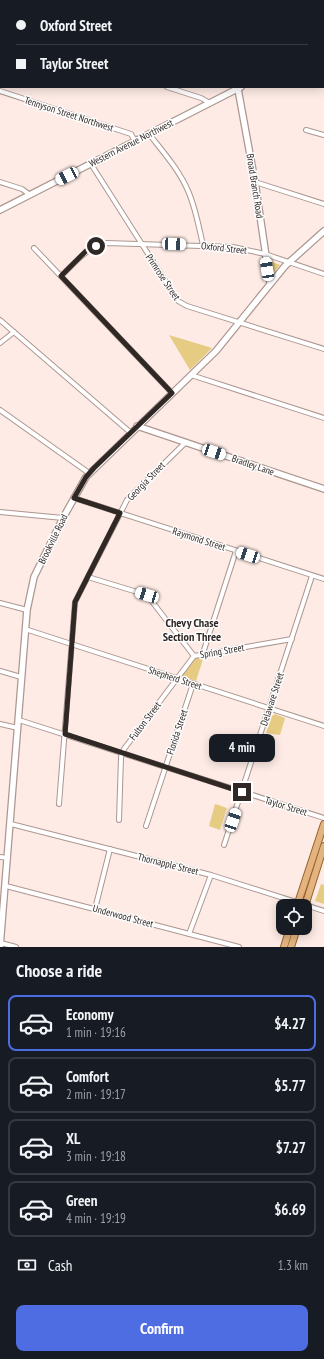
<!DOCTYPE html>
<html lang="en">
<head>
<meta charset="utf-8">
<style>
	:root { --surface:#171b24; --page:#242831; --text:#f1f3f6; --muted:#9ea1a6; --line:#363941; --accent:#4f6de2 }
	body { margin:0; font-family:"PT Sans Narrow",sans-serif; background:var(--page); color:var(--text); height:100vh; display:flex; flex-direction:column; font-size:15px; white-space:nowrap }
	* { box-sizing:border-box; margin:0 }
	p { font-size:13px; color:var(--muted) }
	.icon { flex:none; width:22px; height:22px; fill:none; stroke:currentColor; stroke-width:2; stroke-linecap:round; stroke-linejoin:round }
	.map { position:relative; height:947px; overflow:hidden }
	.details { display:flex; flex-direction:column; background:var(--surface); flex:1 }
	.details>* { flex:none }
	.hud { position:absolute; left:0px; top:0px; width:324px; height:88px; box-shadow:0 2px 10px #0003; display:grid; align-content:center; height:88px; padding:0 16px; background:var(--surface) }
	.tools { position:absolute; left:276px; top:899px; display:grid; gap:8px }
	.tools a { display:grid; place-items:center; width:36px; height:36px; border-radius:8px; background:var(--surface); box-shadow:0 2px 10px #0003; font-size:20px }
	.end { position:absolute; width:18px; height:18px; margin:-9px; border:5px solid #302825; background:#fff; box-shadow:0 0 0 2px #fff }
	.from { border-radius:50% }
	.bubble { position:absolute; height:28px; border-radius:8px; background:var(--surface); box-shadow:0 2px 10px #0003; font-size:13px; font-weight:700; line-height:28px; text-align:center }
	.car { position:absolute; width:12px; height:24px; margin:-12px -6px; border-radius:5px; box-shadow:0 0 3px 1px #0007; background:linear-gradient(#fff 24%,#345 0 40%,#fff 0 76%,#345 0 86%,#fff 0) }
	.hud b { display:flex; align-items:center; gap:14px; height:38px; font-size:15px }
	.hud b+b { border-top:1px solid var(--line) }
	.hud i { width:10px; height:10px; background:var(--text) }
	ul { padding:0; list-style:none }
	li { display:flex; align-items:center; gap:12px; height:56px; margin:0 8px 6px; padding:0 8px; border:2px solid var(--line); border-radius:8px }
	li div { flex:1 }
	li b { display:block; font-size:15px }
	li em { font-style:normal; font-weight:700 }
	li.current { border-color:var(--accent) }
	li>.icon { width:36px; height:36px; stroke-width:1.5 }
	h2 { padding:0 16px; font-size:18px; line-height:48px }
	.pay { display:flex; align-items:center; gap:10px; height:44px; padding:0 16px; font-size:15px }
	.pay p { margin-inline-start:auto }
	.action { display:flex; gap:8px; margin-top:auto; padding:8px 16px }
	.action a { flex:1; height:46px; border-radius:8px; background:var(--accent); color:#fff; font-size:16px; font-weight:700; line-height:46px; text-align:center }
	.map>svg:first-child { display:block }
</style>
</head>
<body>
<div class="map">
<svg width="324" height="947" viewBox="0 0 324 947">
	<rect width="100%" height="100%" fill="#feebe5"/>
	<g fill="#e6cb82">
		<path d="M268 260 280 265 273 274 271 273Z"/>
		<path d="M169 335 212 348 190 370Z"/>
		<path d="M204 656 196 681 184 677 182 674 195 658Z"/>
		<path d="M275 714 285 718 280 735 266 733 272 716Z"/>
		<path d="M215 804 227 808 220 830 209 826Z"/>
		<path d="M321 884 324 885V904L315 901Z"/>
	</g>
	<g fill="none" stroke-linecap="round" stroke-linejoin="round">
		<defs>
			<g id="street">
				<path d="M86 0 89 1"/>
				<path d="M220 0V1"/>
				<path d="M258 0 261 1"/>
				<path d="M323 21H324"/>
				<path d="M0 28V33"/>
				<path d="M167 87 201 98 210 103"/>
				<path d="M0 91 131 134 135 141"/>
				<path d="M306 130 324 135"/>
				<path d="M149 134C164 153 180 171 189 193 196 210 199 228 203 245"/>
				<path d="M91 164 178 301 187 306 324 349"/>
				<path d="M0 182 22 189 30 195"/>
				<path d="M255 182 324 204"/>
				<path d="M34 248 172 393"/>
				<path d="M61 276C75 263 87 247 106 243L233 247 265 254 324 274"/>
				<path d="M0 320 131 433"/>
				<path d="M0 343 14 332"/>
				<path d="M191 375 324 418"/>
				<path d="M0 410 89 473"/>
				<path d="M74 498 324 579"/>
				<path d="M0 512 63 518"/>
				<path d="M88 577 147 595 194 656 292 639"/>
				<path d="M0 603 27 610"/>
				<path d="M25 629 324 726"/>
				<path d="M203 653 236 551"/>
				<path d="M0 671 21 677"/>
				<path d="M19 720 324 818"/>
				<path d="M0 724 18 728"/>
				<path d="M59 804 75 602 127 500 186 442"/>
				<path d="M119 820 121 757 124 749 194 656"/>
				<path d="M11 824 211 875 324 911"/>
				<path d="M146 826 193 684"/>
				<path d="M224 845 312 576"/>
				<path d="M0 857 8 858"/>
				<path d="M6 886 239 947"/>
				<path d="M95 909 110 849"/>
				<path d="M189 934 211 875"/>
				<path d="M1 943 16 947"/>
			</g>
			<g id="secondary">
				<path d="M323 45H324"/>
				<path d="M238 89 255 182 270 283"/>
				<path d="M0 210 241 87"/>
				<path d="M137 426 324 489"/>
				<path d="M0 947 27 610 34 577 63 518 86 477 216 351 285 266 324 231"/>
			</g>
			<g id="primary">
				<path d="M297 906 324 824"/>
				<path d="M305 906 324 846"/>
				<path d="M284 947 290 928"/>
				<path d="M291 947 297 928"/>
			</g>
		</defs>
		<use href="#street" stroke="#ad9790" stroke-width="6"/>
		<use href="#secondary" stroke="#ad9790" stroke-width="8"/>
		<use href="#primary" stroke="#986229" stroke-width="8"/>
		<use href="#street" stroke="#fff" stroke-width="4"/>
		<use href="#secondary" stroke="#fff" stroke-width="5.5"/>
		<use href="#primary" stroke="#e3b480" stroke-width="6"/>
	</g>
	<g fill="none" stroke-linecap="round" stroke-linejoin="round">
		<path stroke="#302825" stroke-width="5" d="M96 246 86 251 61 276 172 393 94 468 86 477 74 498 120 513 75 602 65 734 242 792"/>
	</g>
	<g text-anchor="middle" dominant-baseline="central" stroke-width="3" stroke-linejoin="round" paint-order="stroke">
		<g font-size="10" fill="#302825" stroke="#fdfdfd">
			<text transform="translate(69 114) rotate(18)">Tennyson Street Northwest</text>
			<text transform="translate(131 143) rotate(-27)">Western Avenue Northwest</text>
			<text transform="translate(255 186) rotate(81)">Broad Branch Road</text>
			<text transform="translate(224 248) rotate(6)">Oxford Street</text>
			<text transform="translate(163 277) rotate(56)">Primrose Street</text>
			<text transform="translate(253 465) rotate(19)">Bradley Lane</text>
			<text transform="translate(146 481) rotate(-46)">Georgia Street</text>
			<text transform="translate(53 539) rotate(-64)">Brookville Road</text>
			<text transform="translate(199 539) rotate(18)">Raymond Street</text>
			<text transform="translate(222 651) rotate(-10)">Spring Street</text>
			<text transform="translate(175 678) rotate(18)">Shepherd Street</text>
			<text transform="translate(272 699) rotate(-72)">Delaware Street</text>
			<text transform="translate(145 721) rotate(-53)">Fulton Street</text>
			<text transform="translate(177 732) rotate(-72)">Florida Street</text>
			<text transform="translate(286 806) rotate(17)">Taylor Street</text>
			<text transform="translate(168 864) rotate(14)">Thornapple Street</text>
			<text transform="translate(123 916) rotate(15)">Underwood Street</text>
		</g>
		<g font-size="12" font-weight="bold" fill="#302825" stroke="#fdfdfd">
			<text x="192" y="622">Chevy Chase<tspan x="192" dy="14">Section Three</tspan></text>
		</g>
	</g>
</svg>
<div class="tools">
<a><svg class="icon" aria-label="locate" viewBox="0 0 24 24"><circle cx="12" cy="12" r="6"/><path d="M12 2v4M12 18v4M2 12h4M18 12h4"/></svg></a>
</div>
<i class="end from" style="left:96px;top:246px"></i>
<i class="end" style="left:242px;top:792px"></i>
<div class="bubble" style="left:209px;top:734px;width:66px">4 min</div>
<i class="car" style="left:67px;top:176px;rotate:243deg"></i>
<i class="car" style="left:174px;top:244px;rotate:92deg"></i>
<i class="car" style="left:267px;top:269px;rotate:351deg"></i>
<i class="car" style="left:214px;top:452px;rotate:108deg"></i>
<i class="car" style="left:248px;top:555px;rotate:288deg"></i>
<i class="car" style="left:147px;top:595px;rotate:287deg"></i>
<i class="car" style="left:233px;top:820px;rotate:19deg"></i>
<div class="hud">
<b><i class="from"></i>Oxford Street</b>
<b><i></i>Taylor Street</b>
</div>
</div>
<section class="details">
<h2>Choose a ride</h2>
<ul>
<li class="current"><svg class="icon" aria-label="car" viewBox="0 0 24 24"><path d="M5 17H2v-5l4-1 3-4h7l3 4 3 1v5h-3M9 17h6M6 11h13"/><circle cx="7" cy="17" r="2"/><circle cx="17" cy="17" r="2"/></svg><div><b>Economy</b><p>1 min · 19:16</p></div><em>$4.27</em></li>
<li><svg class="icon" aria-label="car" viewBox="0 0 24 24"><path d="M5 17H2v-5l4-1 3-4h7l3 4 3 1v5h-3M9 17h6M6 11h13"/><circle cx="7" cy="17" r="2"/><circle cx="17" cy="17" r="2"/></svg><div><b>Comfort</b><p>2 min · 19:17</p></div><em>$5.77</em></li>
<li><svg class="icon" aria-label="car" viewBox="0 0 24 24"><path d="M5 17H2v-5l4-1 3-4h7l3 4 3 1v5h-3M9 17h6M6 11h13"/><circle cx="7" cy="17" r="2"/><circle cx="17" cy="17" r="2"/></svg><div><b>XL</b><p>3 min · 19:18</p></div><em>$7.27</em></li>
<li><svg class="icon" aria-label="car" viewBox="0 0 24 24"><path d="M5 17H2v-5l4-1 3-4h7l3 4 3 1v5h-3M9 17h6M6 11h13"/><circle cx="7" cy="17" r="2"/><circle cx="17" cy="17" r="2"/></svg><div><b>Green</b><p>4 min · 19:19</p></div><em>$6.69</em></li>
</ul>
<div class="pay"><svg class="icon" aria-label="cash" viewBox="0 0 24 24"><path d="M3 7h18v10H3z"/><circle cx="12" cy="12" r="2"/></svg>Cash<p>1.3 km</p></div>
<div class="action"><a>Confirm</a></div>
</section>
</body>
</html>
